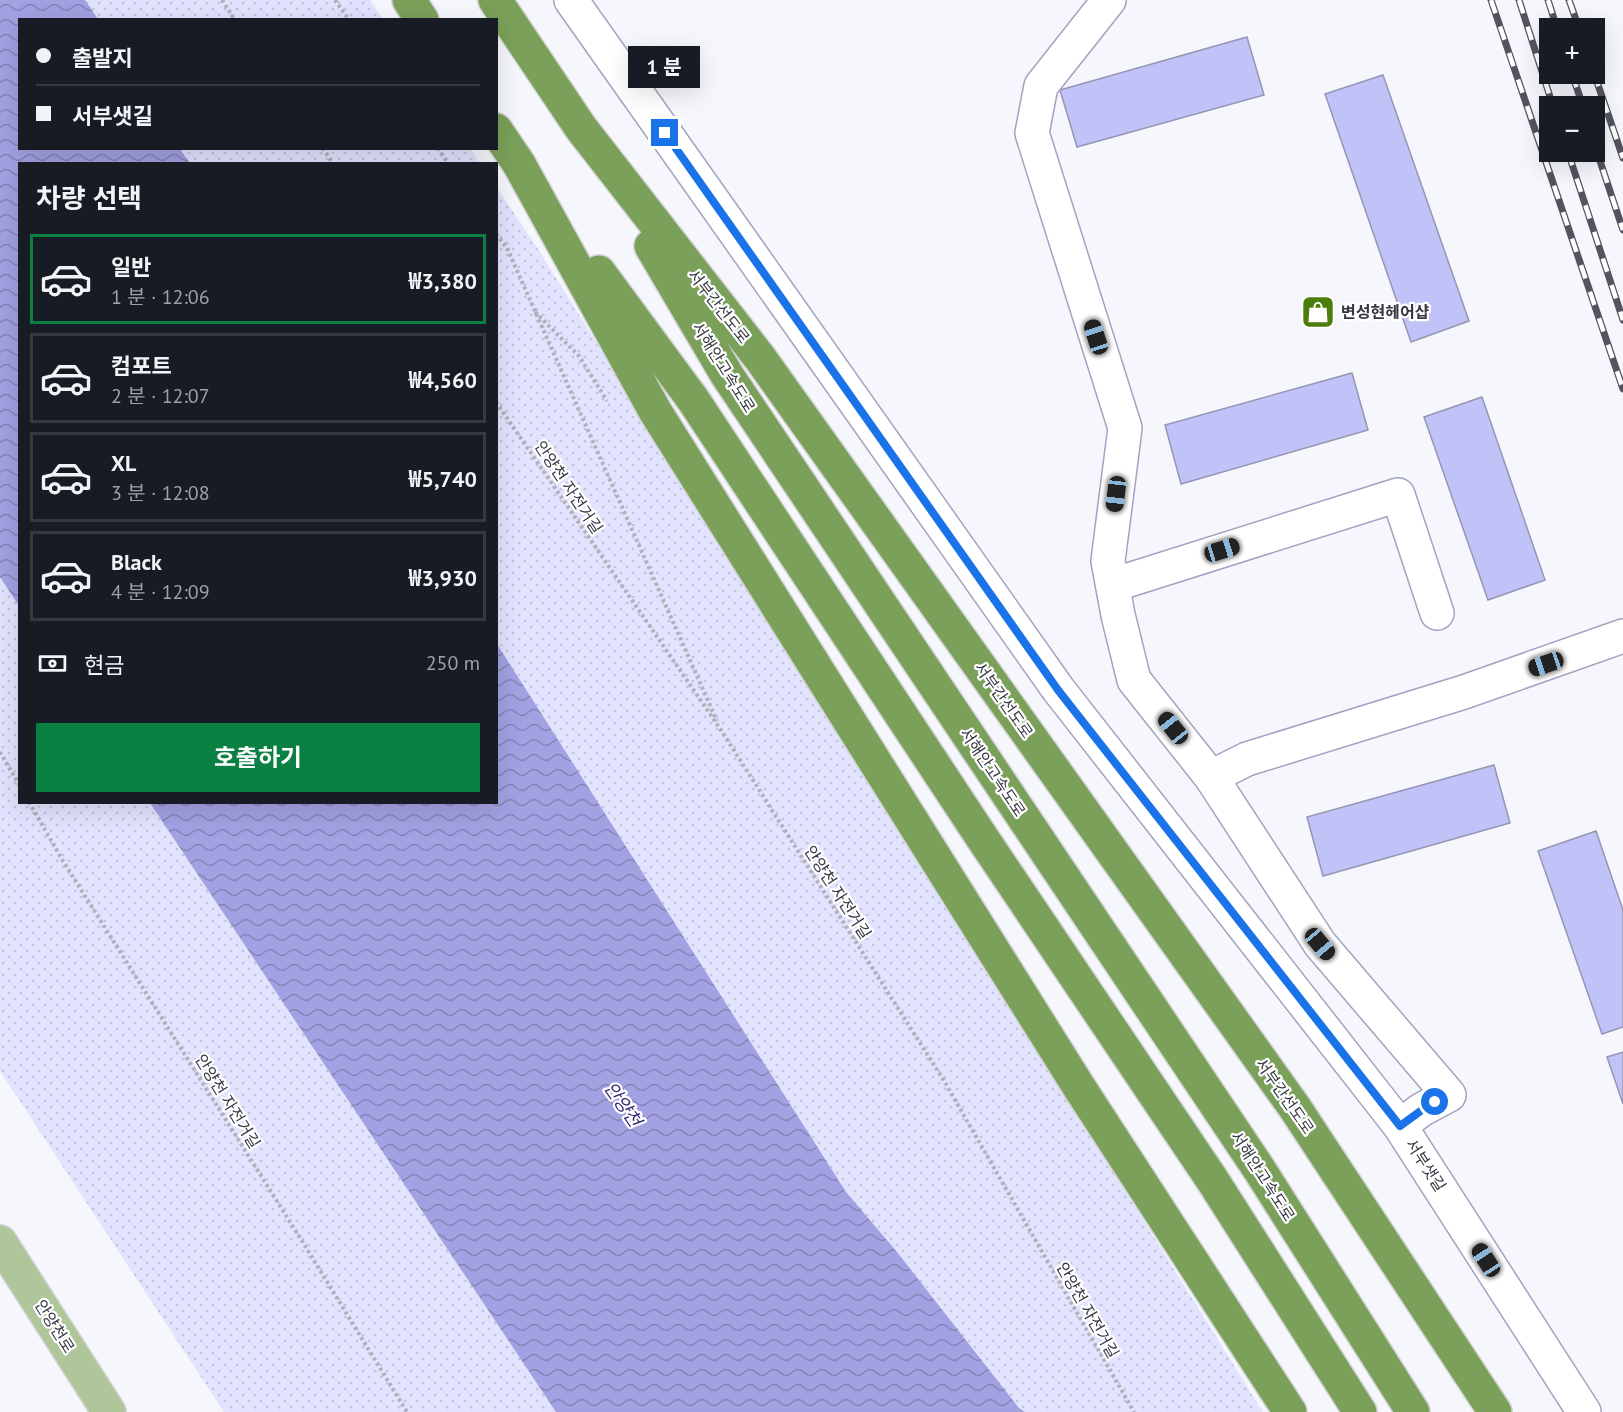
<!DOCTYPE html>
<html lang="ko">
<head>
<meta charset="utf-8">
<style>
	:root { --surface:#171b24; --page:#242831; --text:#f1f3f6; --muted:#9ea1a6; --line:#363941; --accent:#0b8043 }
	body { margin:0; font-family:"PT Sans","Noto Sans KR",sans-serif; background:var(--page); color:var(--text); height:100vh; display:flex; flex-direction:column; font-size:22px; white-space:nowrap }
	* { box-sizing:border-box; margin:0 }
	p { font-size:20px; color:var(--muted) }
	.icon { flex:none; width:33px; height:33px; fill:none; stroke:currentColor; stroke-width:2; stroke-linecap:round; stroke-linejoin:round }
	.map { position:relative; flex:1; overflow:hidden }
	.side { position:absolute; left:18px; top:162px; width:480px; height:642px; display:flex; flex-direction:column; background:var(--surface); border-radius:0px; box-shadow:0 6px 24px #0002 }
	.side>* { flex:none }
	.banner { position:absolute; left:18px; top:18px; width:480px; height:132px; border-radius:0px; box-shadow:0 6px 24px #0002; display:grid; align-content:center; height:132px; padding:0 18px; background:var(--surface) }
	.fabs { position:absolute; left:1539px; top:18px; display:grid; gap:12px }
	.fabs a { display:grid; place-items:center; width:66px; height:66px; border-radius:0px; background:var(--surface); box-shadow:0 6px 24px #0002; font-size:30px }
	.end { position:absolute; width:27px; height:27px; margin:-14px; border:8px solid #1a73e8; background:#fff; box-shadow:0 0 0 3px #fff }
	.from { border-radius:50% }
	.bubble { position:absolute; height:42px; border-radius:0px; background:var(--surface); box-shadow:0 6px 24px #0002; font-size:20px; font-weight:700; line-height:42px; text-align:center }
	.car { position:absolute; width:18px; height:36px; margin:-18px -9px; border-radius:8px; box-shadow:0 0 4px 2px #0007; background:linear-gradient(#222 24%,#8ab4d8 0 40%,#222 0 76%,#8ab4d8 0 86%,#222 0) }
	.banner b { display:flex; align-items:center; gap:21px; height:57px; font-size:22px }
	.banner b+b { border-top:2px solid var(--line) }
	.banner i { width:15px; height:15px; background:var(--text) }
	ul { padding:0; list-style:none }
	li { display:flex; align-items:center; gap:18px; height:90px; margin:0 12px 9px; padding:0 6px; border:3px solid var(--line); border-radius:0px }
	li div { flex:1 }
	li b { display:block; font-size:22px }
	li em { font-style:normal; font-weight:700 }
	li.on { border-color:var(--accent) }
	li>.icon { width:54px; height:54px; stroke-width:1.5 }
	h2 { padding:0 18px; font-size:27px; line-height:72px }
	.pay { display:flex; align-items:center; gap:15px; height:66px; padding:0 18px; font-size:22px }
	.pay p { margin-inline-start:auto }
	.action { display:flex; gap:12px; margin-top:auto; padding:12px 18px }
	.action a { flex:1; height:69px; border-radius:0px; background:var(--accent); color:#fff; font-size:24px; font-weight:700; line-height:69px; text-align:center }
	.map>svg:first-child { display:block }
</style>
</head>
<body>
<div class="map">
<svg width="1623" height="1412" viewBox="0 0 1623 1412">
	<defs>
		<pattern id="park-dots" width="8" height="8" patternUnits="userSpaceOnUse" patternTransform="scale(1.5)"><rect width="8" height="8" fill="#e2e3fe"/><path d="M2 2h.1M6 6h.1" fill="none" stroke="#c3c4db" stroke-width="1.8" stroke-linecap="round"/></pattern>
		<pattern id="water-waves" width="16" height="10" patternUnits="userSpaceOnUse" patternTransform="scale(1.5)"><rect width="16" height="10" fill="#a2a1e2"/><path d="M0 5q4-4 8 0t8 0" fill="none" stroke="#8584b9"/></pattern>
	</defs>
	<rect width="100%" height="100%" fill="#f6f6fd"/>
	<path fill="url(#park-dots)" d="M0 0H370L383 19 20 20V148H470L480 163 20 164V802H496L497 188 538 249 1263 1412H224L0 1071Z"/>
	<g fill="url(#water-waves)">
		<path d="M0 0H85L98 19 20 20V148L180 149 190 163 20 164 19 606 0 577Z"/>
		<path d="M497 644 846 1192 897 1252 1019 1408 1025 1412H556L150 803 496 802Z"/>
	</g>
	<g fill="#c1c2f7" stroke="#9596b3" stroke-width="1.5">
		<path d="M1247 37 1264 95 1077 147 1060 90Z"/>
		<path d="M1383 75 1469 321 1411 342 1325 94Z"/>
		<path d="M1352 373 1368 430 1181 484 1165 425Z"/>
		<path d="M1482 397 1545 580 1488 600 1424 417Z"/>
		<path d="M1494 765 1510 823 1323 876 1307 817Z"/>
		<path d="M1596 831 1623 910V1027L1602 1034 1538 851Z"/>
		<path d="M1623 1052V1104L1607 1057Z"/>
	</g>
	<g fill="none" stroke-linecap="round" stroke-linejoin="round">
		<defs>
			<g id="minor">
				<path d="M571 0 1058 689 1400 1126 1584 1412"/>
				<path d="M1109 0 1041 86 1032 133 1125 428 1108 561 1118 615 1134 680 1211 777 1320 944 1449 1095 1421 1110 1400 1126"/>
				<path d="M1113 585 1398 495 1437 613"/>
				<path d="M1211 777 1247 759 1464 692 1623 636"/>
			</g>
			<path id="major" d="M0 1242 109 1412"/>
			<g id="highway">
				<path d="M409 0 422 20"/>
				<path d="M495 0 581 128 760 358 1295 1108 1495 1412"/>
				<path d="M496 130 519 164 655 411 1079 1087 1290 1412"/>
				<path d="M651 246 727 375 1259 1169 1413 1412"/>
				<path d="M599 272 694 401 983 839 1213 1181 1360 1412"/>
			</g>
		</defs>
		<use href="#minor" stroke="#a2a3c0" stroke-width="36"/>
		<use href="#major" stroke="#d3d3d6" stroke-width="36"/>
		<use href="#highway" stroke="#d3d3d6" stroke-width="36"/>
		<g stroke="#b0b0b9" stroke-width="4" stroke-dasharray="3 3" stroke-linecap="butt">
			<path d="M222 0 235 20"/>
			<path d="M335 0 349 20"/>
			<path d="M323 148 333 164"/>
			<path d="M438 148 448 164"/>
			<path d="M496 234 507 248 717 721"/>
			<path d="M535 312 579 356 607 401"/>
			<path d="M496 402 721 730 943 1079 1134 1412"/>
			<path d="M0 752 20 786"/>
			<path d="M29 802 63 861 302 1241 407 1412"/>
		</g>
		<use href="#minor" stroke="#fff" stroke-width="33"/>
		<use href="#major" stroke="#afc69b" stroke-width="33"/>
		<use href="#highway" stroke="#7aa059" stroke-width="33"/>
		<defs>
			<g id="rail">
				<path d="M1491 0 1623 389"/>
				<path d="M1519 0 1553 106"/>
				<path d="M1548 0 1557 28"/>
				<path d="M1569 0 1579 28"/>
				<path d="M1594 73 1623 158"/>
				<path d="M1572 74 1583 106"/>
				<path d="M1594 143 1623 230"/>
				<path d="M1568 152 1623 320"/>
			</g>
		</defs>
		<use href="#rail" stroke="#545460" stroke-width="7"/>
		<use href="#rail" stroke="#fff" stroke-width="4.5" stroke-dasharray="14" stroke-linecap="butt"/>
	</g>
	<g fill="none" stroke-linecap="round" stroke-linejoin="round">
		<path stroke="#1a73e8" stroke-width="8" d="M665 133 1058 690 1400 1126 1422 1110 1435 1102"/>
	</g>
	<defs>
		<symbol id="shop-square" viewBox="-11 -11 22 22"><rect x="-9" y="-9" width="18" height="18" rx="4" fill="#4c7c09" stroke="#fff"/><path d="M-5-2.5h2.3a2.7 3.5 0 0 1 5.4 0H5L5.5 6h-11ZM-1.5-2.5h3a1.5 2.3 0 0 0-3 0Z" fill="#fff"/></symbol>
	</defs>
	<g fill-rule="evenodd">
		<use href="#shop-square" x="1299" y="293" width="38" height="38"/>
	</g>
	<g text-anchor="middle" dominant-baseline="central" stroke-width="4.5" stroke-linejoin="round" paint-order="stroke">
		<g font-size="16" fill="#383844" stroke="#fff">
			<text transform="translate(719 306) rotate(52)">서부간선도로</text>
			<text transform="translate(724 367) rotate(58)">서해안고속도로</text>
			<text transform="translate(569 487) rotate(56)">안양천 자전거길</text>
			<text transform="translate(1004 700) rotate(55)">서부간선도로</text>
			<text transform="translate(993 772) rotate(56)">서해안고속도로</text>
			<text transform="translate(838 892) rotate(57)">안양천 자전거길</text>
			<text transform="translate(1285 1096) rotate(55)">서부간선도로</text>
			<text transform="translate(228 1101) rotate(58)">안양천 자전거길</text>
			<text transform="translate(1426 1165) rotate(57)">서부샛길</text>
			<text transform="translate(1263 1176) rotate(57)">서해안고속도로</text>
			<text transform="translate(1088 1310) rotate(60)">안양천 자전거길</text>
			<text transform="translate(55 1326) rotate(58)">안양천로</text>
		</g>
		<g font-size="16" font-weight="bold" fill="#383844" stroke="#fff" text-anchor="start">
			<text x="1341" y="312">변성현헤어샵</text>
		</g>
		<g font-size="18" font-style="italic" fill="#352b76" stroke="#fff">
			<text transform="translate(623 1104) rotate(55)">안양천</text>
		</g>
	</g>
</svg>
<div class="fabs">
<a>+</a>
<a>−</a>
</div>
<i class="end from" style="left:1435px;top:1102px"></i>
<i class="end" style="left:665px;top:133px"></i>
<div class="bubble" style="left:628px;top:46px;width:72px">1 분</div>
<i class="car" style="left:1096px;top:337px;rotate:342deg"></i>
<i class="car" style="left:1116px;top:494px;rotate:187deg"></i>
<i class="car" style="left:1222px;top:550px;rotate:73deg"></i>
<i class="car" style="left:1546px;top:664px;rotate:251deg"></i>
<i class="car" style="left:1173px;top:728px;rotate:321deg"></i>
<i class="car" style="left:1320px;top:944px;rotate:140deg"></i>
<i class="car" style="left:1486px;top:1260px;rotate:327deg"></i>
<div class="banner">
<b><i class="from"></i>출발지</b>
<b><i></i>서부샛길</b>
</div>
<section class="side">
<h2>차량 선택</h2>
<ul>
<li class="on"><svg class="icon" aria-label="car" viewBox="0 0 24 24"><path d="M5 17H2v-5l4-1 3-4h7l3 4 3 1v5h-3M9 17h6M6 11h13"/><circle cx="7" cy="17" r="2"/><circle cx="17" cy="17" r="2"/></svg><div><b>일반</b><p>1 분 · 12:06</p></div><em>₩3,380</em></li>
<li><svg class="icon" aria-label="car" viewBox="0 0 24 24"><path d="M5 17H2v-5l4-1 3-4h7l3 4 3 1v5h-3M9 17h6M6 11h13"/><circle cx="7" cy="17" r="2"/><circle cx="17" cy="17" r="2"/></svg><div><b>컴포트</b><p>2 분 · 12:07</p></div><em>₩4,560</em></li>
<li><svg class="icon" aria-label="car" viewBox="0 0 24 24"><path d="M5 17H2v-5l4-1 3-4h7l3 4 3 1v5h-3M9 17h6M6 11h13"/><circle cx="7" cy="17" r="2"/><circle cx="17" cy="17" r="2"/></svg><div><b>XL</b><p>3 분 · 12:08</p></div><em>₩5,740</em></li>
<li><svg class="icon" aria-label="car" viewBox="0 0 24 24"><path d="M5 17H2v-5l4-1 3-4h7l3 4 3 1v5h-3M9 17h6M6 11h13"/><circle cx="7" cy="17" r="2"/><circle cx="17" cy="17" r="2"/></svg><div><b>Black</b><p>4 분 · 12:09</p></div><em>₩3,930</em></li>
</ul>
<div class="pay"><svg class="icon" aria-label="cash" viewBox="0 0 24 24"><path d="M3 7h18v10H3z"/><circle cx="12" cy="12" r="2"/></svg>현금<p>250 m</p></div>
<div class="action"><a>호출하기</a></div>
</section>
</div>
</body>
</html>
